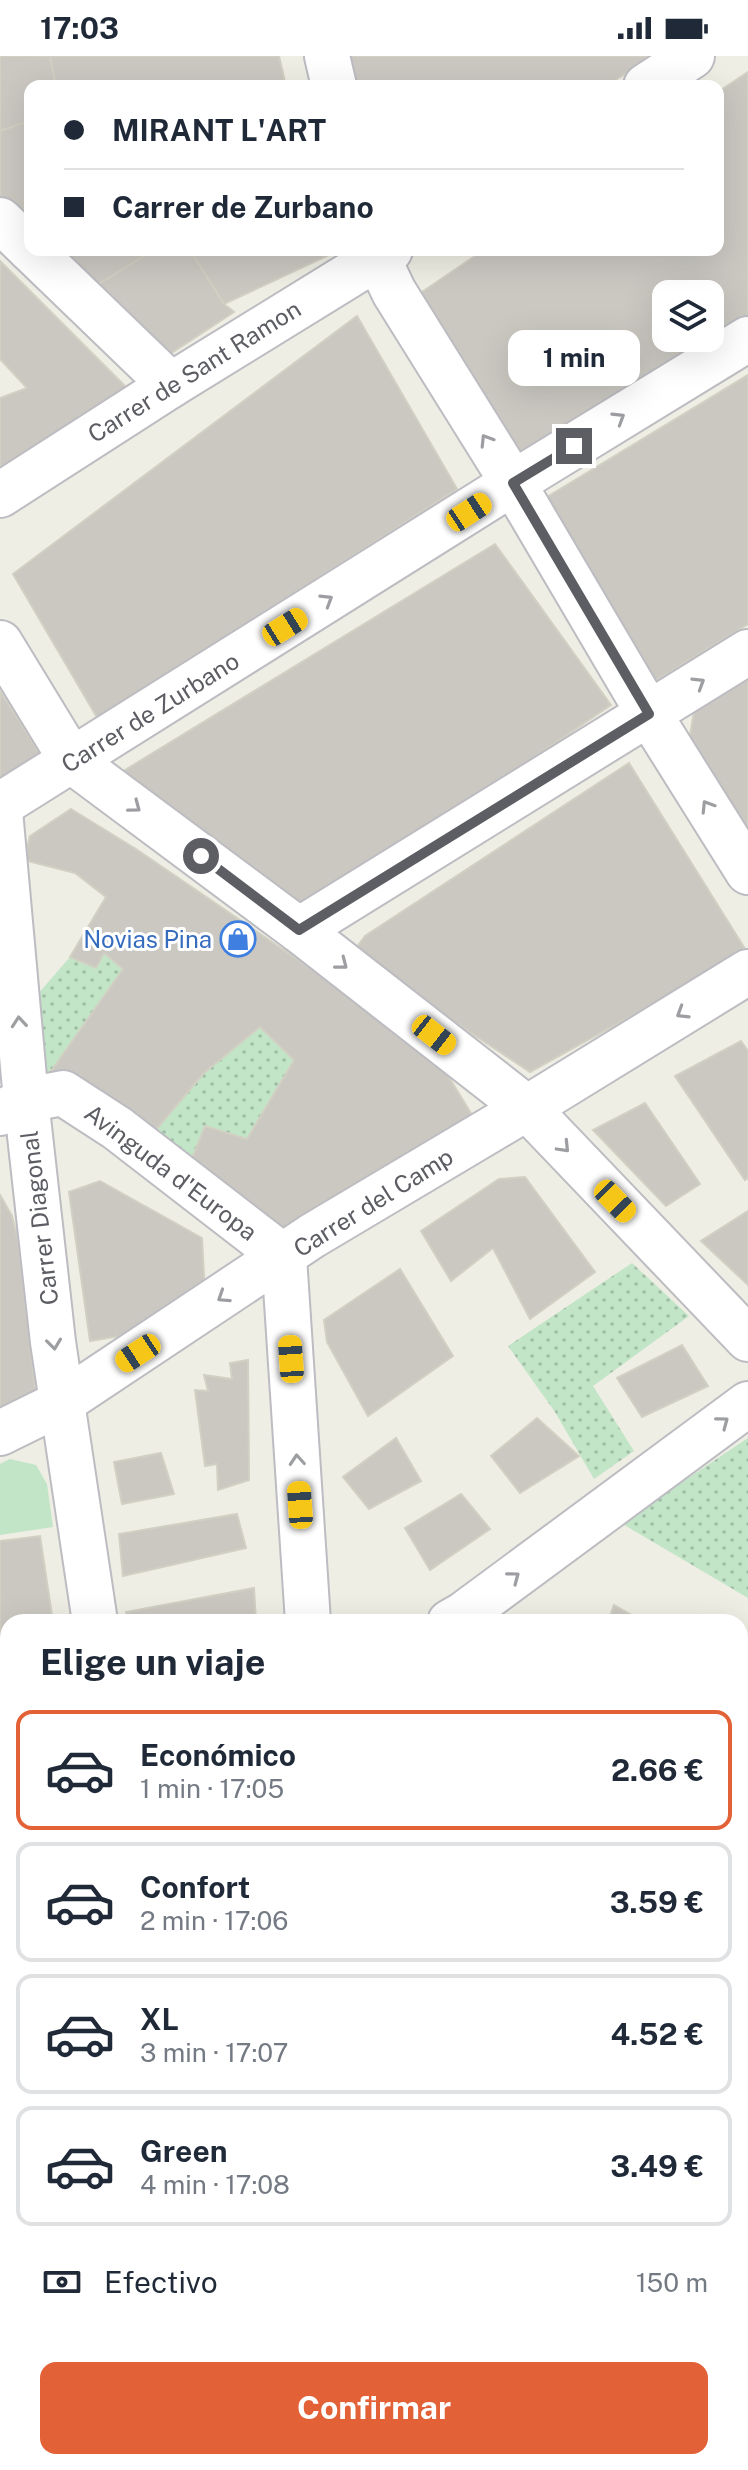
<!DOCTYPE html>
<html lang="es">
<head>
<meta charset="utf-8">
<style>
	:root { --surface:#fff; --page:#f6f6f7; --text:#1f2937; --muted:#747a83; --line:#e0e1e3; --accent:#e26136 }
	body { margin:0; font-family:"Public Sans",sans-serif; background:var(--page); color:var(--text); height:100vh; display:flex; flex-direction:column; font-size:30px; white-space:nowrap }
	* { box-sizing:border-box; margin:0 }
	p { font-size:26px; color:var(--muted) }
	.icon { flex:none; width:44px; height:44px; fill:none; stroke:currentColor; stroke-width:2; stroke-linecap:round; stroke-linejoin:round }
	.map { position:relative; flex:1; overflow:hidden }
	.panel { position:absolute; left:0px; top:1558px; width:748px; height:856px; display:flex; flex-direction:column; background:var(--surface); border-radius:24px 24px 0 0; box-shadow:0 8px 32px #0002 }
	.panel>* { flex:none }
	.banner { position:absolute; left:24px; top:24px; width:700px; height:176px; border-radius:16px; box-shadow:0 8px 32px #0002; display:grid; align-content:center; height:176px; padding:0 40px; background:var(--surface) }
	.controls { position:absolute; left:652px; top:224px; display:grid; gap:16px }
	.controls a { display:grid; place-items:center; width:72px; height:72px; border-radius:16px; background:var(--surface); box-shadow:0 8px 32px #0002; font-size:40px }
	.end { position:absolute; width:36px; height:36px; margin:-18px; border:10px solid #5c5e64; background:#fff; box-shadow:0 0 0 4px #fff }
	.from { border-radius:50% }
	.bubble { position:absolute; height:56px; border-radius:16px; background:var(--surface); box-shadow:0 8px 32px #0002; font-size:26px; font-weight:700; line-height:56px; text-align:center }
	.car { position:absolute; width:24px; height:48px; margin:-24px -12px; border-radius:10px; box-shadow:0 0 6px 2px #0007; background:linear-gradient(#f5c518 24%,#345 0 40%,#f5c518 0 76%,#345 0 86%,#f5c518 0) }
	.banner b { display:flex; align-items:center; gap:28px; height:76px; font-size:30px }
	.banner b+b { border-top:2px solid var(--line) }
	.banner i { width:20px; height:20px; background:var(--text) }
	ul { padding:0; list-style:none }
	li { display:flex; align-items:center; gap:24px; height:120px; margin:0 16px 12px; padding:0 24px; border:4px solid var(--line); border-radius:16px }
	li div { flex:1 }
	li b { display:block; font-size:30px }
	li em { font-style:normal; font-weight:700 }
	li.on { border-color:var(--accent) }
	li>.icon { width:72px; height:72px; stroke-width:1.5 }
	h2 { padding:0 40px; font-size:36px; line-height:96px }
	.pay { display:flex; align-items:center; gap:20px; height:88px; padding:0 40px; font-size:30px }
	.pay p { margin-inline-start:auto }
	.primary-button { display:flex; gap:16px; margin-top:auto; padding:16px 40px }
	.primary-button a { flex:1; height:92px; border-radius:16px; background:var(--accent); color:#fff; font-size:32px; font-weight:700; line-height:92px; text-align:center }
	.status { display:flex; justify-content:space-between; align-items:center; height:56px; padding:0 40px; background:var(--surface); direction:ltr }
	.status svg { height:22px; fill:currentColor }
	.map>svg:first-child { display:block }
</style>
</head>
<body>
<div class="status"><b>17:03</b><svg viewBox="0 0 49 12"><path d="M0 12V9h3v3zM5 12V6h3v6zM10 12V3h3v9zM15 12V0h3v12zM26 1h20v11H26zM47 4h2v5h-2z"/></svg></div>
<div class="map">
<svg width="748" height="2414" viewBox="0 0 748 2414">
	<defs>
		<pattern id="grass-dots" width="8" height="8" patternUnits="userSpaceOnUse" patternTransform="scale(2)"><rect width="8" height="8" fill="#c2e5c8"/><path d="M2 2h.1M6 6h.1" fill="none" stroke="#a1bda6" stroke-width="1.8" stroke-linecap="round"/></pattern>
	</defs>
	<rect width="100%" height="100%" fill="#eeeee4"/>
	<g fill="url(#grass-dots)">
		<path d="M104 897 123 913 49 1018 34 1010 30 947 70 901 96 912Z"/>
		<path d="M255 966 294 1004 247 1083 205 1071 191 1105 149 1082 204 1017Z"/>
		<path d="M632 1207 689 1260 593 1330 634 1395 594 1423 555 1356 508 1290Z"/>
		<path d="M748 1382V1542L621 1467Z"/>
	</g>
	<g fill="#c2e5c8">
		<path d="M10 1403 36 1409 47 1428 53 1471 0 1479V1408Z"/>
		<path d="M3 1904 8 1931V2006L0 2008V1907Z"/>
		<path d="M8 2237V2406H62L64 2414H0V2238Z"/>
	</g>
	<g fill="#cac8c1" stroke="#d2d0c3" stroke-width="2" fill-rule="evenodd">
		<path d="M0 0H50L56 30H30V65L0 75Z"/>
		<path d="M50 0H279L286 30H56Z"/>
		<path d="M346 0H653L606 30H352Z"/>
		<path d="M748 16V259L529 396 517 400 419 238 484 194H718V36ZM666 238H710V282H666Z"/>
		<path d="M30 65V169L0 140V75Z"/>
		<path d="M56 194H154L94 231Z"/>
		<path d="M154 194H190L224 248 234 256 167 300 94 231Z"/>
		<path d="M190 194H327L329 199 224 248Z"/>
		<path d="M0 205 125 330 128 350 0 435V342L27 332 0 303Z"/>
		<path d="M357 260 457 433 98 663 13 518Z"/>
		<path d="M748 319V568L653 626 542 444Z"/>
		<path d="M495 488 611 649 310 853 296 855 127 732 125 714Z"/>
		<path d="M748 619V795L687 698 694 655Z"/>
		<path d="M0 635 44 704 0 726Z"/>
		<path d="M629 707 747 896 530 1016 352 898 365 880Z"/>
		<path d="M71 753 136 793 392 968 444 1013 475 1064 287 1178 191 1105 205 1070 247 1083 294 1004 260 971 204 1017 149 1082 49 1018 123 913 104 897 96 912 70 901 106 841 75 817 24 804 30 780Z"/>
		<path d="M741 985 748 995V1122L745 1124 675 1020Z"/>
		<path d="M645 1047 700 1128 666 1150 593 1074Z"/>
		<path d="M525 1121 595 1216 530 1263 493 1192 451 1225 421 1175 499 1123Z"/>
		<path d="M100 1125 202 1182 205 1238 154 1274 90 1285 69 1136Z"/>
		<path d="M0 1139 12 1160 18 1184 37 1349 0 1364Z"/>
		<path d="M748 1155V1229L701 1185Z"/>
		<path d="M400 1213 453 1300 368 1360 327 1286 324 1264Z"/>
		<path d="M682 1289 708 1330 642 1361 617 1322Z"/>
		<path d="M248 1304 249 1424 218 1434 217 1408 205 1410 195 1334 208 1335 204 1319 232 1323 230 1307Z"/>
		<path d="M537 1362 579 1400 520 1437 491 1400Z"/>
		<path d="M396 1382 421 1425 369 1453 343 1421Z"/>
		<path d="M161 1397 174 1438 122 1448 114 1406Z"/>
		<path d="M461 1438 490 1473 430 1514 405 1472Z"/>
		<path d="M237 1458 246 1492 123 1520 119 1478Z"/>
		<path d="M40 1480 53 1566H8V1681L0 1682V1485Z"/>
		<path d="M254 1532 256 1566H127L126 1556Z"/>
		<path d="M614 1549 644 1566H608Z"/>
		<path d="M740 1619 748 1624V1669L746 1674 740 1671Z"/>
		<path d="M0 1679V1682L8 1681V1718L0 1720Z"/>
		<path d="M748 1781V1882L740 1877V1796Z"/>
		<path d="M748 1980V2099L743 2107 740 2104V1990Z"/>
		<path d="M79 2406H191L193 2414H80Z"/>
		<path d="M402 2406H486L484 2414H408L401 2409Z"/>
		<path d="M568 2406H679L677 2414H565Z"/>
	</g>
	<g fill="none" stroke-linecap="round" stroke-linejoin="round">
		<defs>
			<g id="minor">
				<path d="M0 164 30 193"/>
				<path d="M31 194 171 329"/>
				<path d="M0 749 513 427 748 283"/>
				<path d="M0 755 26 1044 53 1286 95 1566"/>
				<path d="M299 874 748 596"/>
				<path d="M0 1057 26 1044 63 1037 117 1072 284 1201 308 1566"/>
				<path d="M0 1377 61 1347 312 1180 527 1052 748 916"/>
				<path d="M450 1566 464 1558 748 1348"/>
				<path d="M740 1728 748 1733"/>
				<path d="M0 1858 8 1852"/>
				<path d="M740 2219 748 2226"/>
				<path d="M223 2406 224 2414"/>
				<path d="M521 2414 523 2406"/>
			</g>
			<g id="tertiary">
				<path d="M327 0 334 30"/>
				<path d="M646 30 692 0"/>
				<path d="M374 194 394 236 513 427 649 658 748 816"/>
				<path d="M0 439 171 329 390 194"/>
				<path d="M0 587 72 705 299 874 527 1052 748 1283"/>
			</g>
		</defs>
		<use href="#minor" stroke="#bcbcc2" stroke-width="48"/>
		<use href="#tertiary" stroke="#bcbcc2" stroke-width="48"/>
		<g stroke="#9bc5ae" stroke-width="5" stroke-dasharray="8 4" stroke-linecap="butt">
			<path d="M0 1758 8 1760"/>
			<path d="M0 2017 8 2074"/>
			<path d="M62 2406 64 2414"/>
		</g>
		<use href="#minor" stroke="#fff" stroke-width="44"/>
		<use href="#tertiary" stroke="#fff" stroke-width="44"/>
	</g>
	<defs><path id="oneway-chevron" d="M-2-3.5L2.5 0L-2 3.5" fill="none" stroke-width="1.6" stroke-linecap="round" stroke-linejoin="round" transform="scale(2)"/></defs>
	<g stroke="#9d9ea2">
		<use href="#oneway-chevron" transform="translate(619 362) rotate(-32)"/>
		<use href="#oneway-chevron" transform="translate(486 384) rotate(-122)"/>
		<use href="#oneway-chevron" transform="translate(327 544) rotate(-32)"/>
		<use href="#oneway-chevron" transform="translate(699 627) rotate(-32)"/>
		<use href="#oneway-chevron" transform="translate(707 750) rotate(-122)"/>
		<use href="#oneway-chevron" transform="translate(135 751) rotate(37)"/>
		<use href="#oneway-chevron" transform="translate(342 908) rotate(38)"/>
		<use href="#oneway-chevron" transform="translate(682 957) rotate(148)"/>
		<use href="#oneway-chevron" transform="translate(19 966) rotate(-95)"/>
		<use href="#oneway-chevron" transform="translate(564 1091) rotate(46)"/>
		<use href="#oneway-chevron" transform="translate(223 1241) rotate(147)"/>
		<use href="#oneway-chevron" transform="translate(54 1288) rotate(83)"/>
		<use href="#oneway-chevron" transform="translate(723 1366) rotate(-37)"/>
		<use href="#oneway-chevron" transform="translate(297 1404) rotate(-94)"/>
		<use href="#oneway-chevron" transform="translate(514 1521) rotate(-37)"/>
	</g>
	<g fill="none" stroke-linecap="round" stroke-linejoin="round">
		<path stroke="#5c5e64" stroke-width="10" d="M201 800 299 874 649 658 513 427 574 390"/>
	</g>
	<defs>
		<symbol id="shop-ring" viewBox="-11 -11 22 22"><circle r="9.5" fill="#fff" stroke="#3f7fe0" stroke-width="1.5"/><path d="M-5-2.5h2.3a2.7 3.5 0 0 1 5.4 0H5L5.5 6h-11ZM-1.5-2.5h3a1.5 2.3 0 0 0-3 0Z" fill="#3f7fe0"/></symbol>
	</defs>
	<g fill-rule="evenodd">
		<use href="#shop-ring" x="218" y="863" width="40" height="40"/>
	</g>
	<g text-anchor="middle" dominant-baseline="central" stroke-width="6" stroke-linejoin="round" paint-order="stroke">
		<g font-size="24" fill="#5c5e64" stroke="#fff">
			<text transform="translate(194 315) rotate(-32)">Carrer de Sant Ramon</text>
			<text transform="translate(150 656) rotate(-32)">Carrer de Zurbano</text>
			<text transform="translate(171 1116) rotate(37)">Avinguda d'Europa</text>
			<text transform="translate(373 1146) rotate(-32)">Carrer del Camp</text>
			<text transform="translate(39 1162) rotate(-97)">Carrer Diagonal</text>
		</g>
		<g font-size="24" fill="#366cbe" stroke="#fff" text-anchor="end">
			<text x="212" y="883">Novias Pina</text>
		</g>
	</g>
</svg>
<div class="controls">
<a><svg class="icon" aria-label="layers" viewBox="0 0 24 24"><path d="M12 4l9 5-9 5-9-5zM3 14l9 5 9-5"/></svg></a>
</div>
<i class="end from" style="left:201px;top:800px"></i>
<i class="end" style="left:574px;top:390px"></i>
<div class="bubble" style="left:508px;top:274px;width:132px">1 min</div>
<i class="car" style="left:469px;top:456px;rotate:57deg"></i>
<i class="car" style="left:285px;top:571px;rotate:58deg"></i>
<i class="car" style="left:434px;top:979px;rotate:128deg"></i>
<i class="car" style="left:615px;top:1145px;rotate:136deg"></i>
<i class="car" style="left:138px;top:1297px;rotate:237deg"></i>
<i class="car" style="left:291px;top:1303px;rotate:356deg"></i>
<i class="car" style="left:300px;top:1449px;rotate:356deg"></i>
<div class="banner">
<b><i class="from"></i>MIRANT L'ART</b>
<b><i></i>Carrer de Zurbano</b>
</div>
<section class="panel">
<h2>Elige un viaje</h2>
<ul>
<li class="on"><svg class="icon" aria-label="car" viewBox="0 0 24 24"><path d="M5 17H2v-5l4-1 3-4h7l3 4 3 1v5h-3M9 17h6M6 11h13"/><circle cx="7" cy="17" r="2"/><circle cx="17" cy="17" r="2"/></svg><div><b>Económico</b><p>1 min · 17:05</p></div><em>2.66 €</em></li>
<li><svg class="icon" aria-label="car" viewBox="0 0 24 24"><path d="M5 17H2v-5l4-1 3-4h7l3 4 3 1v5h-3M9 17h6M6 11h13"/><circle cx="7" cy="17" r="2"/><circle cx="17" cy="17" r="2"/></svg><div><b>Confort</b><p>2 min · 17:06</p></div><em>3.59 €</em></li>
<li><svg class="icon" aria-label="car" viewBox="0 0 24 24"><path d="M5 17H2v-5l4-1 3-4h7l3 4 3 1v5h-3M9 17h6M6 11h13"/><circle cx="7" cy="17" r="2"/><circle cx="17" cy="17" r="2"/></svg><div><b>XL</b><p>3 min · 17:07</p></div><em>4.52 €</em></li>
<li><svg class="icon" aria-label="car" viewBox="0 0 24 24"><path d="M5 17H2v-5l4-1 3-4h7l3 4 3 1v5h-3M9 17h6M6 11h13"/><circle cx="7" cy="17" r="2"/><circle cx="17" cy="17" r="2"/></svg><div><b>Green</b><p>4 min · 17:08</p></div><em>3.49 €</em></li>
</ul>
<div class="pay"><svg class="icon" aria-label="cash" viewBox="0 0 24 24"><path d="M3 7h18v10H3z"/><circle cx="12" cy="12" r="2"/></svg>Efectivo<p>150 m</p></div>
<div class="primary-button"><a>Confirmar</a></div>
</section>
</div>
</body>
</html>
